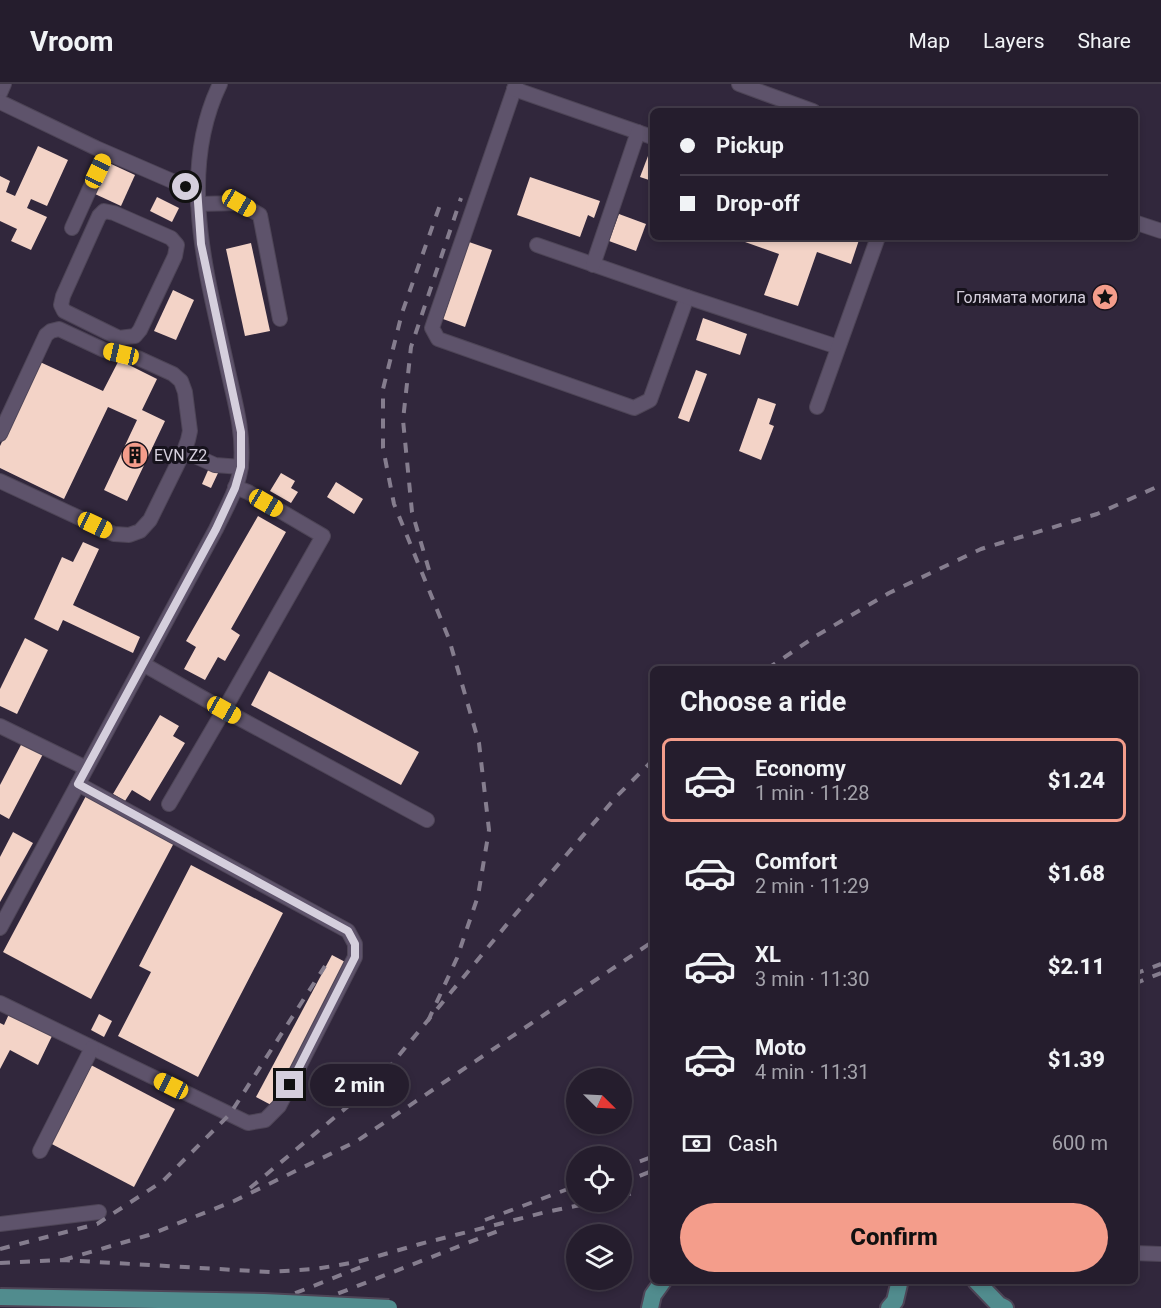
<!DOCTYPE html>
<html lang="en">
<head>
<meta charset="utf-8">
<style>
	:root { --surface:#251d2d; --page:#2d2635; --text:#f1f3f6; --muted:#a3a2aa; --line:#423b49; --accent:#f49d8b }
	body { margin:0; font-family:Roboto,sans-serif; background:var(--page); color:var(--text); height:100vh; display:flex; flex-direction:column; font-size:22px; white-space:nowrap }
	* { box-sizing:border-box; margin:0 }
	p { font-size:20px; color:var(--muted) }
	.icon { flex:none; width:33px; height:33px; fill:none; stroke:currentColor; stroke-width:2; stroke-linecap:round; stroke-linejoin:round }
	.map { position:relative; flex:1; overflow:hidden }
	.panel { position:absolute; left:650px; top:582px; width:488px; height:618px; display:flex; flex-direction:column; background:var(--surface); border-radius:9px; box-shadow:0 3px 9px #0003,0 0 0 2px var(--line) }
	.panel>* { flex:none }
	.hud { position:absolute; left:650px; top:24px; width:488px; height:132px; border-radius:9px; box-shadow:0 3px 9px #0003,0 0 0 2px var(--line); display:grid; align-content:center; height:132px; padding:0 30px; background:var(--surface) }
	.needle { width:39px; rotate:114deg }
	.tools { position:absolute; left:566px; top:984px; display:grid; gap:12px }
	.tools a { display:grid; place-items:center; width:66px; height:66px; border-radius:50%; background:var(--surface); box-shadow:0 3px 9px #0003,0 0 0 2px var(--line); font-size:30px }
	.end { position:absolute; width:27px; height:27px; margin:-14px; border:8px solid #d5cfdd; background:#111; box-shadow:0 0 0 3px #111 }
	.from { border-radius:50% }
	.bubble { position:absolute; height:42px; border-radius:21px; background:var(--surface); box-shadow:0 3px 9px #0003,0 0 0 2px var(--line); font-size:20px; font-weight:800; line-height:42px; text-align:center }
	.car { position:absolute; width:18px; height:36px; margin:-18px -9px; border-radius:8px; box-shadow:0 0 4px 2px #0007; background:linear-gradient(#f5c518 24%,#345 0 40%,#f5c518 0 76%,#345 0 86%,#f5c518 0) }
	.hud b { display:flex; align-items:center; gap:21px; height:57px; font-size:22px }
	.hud b+b { border-top:2px solid var(--line) }
	.hud i { width:15px; height:15px; background:var(--text) }
	ul { padding:0; list-style:none }
	li { display:flex; align-items:center; gap:18px; height:84px; margin:0 12px 9px; padding:0 18px; border:3px solid transparent; border-radius:9px }
	li div { flex:1 }
	li b { display:block; font-size:22px }
	li em { font-style:normal; font-weight:800 }
	li.selected { border-color:var(--accent) }
	li>.icon { width:54px; height:54px; stroke-width:1.5 }
	h2 { padding:0 30px; font-size:27px; line-height:72px }
	.pay { display:flex; align-items:center; gap:15px; height:66px; padding:0 30px; font-size:22px }
	.pay p { margin-inline-start:auto }
	.action { display:flex; gap:12px; margin-top:auto; padding:12px 30px }
	.action a { flex:1; height:69px; border-radius:36px; background:var(--accent); color:#111; font-size:24px; font-weight:800; line-height:69px; text-align:center }
	header { display:flex; align-items:center; gap:36px; box-sizing:border-box; height:84px; padding:0 30px; background:var(--surface); border-bottom:2px solid var(--line) }
	header strong { font-size:28px }
	nav { display:flex; gap:33px; margin-inline-start:auto; font-size:21px }
	.map>svg:first-child { display:block }
</style>
</head>
<body>
<header>
<strong>Vroom</strong>
<nav><a>Map</a><a>Layers</a><a>Share</a></nav>
</header>
<div class="map">
<svg width="1161" height="1224" viewBox="0 0 1161 1224">
	<rect width="100%" height="100%" fill="#31273c"/>
	<g fill="#f3d3c7">
		<path d="M38 62 68 76 47 122 31 115 27 124 47 133 31 166 11 157 17 145 0 137V92L10 97 6 108 15 112Z"/>
		<path d="M648 72 652 73V97L640 93Z"/>
		<path d="M109 79 135 91 121 122 95 110Z"/>
		<path d="M530 93 600 117 594 134 588 131 580 153 517 131Z"/>
		<path d="M157 113 179 124 172 138 150 127Z"/>
		<path d="M619 130 646 140 636 167 609 157Z"/>
		<path d="M731 153H851L859 156 851 180 817 168 798 222 764 211 779 170Z"/>
		<path d="M469 158 492 166 465 243 443 235Z"/>
		<path d="M251 159 270 247 245 252 226 165Z"/>
		<path d="M173 206 194 216 176 256 154 247Z"/>
		<path d="M703 234 747 250 740 271 696 256Z"/>
		<path d="M119 276 157 295 142 326 165 337 127 417 104 406 137 336 108 323 64 415 0 384V362L40 278 103 307Z"/>
		<path d="M696 286 707 290 689 338 678 334Z"/>
		<path d="M758 314 776 320 769 340 774 342 761 376 739 367Z"/>
		<path d="M209 384 218 389 211 404 202 400Z"/>
		<path d="M281 389 295 397 291 404 298 408 291 419 270 407Z"/>
		<path d="M336 398 363 415 354 430 327 413Z"/>
		<path d="M258 432 286 448 231 545 240 551 225 577 218 573 205 596 184 585 196 563 186 557Z"/>
		<path d="M83 458 99 465 73 521 140 553 133 569 63 536 58 547 34 535 62 473 73 478Z"/>
		<path d="M25 554 48 566 17 630 0 622V605Z"/>
		<path d="M269 587 419 668 401 701 251 621Z"/>
		<path d="M160 631 179 642 173 652 185 659 150 717 132 706 125 717 113 710Z"/>
		<path d="M22 659 43 670 9 735 0 730V701Z"/>
		<path d="M87 710 175 757 91 915 3 868Z"/>
		<path d="M13 748 33 759 0 818V773Z"/>
		<path d="M191 781 283 829 198 993 118 952 151 888 139 882Z"/>
		<path d="M332 871 349 880 273 1022 256 1013Z"/>
		<path d="M9 930 52 952 38 981 10 966 0 985V939L4 941Z"/>
		<path d="M99 930 112 937 104 953 91 946Z"/>
		<path d="M89 980 175 1025 134 1103 48 1058Z"/>
	</g>
	<g fill="none" stroke-linecap="round" stroke-linejoin="round">
		<defs>
			<g id="minor">
				<path d="M516 0 432 244 438 255 634 324 650 316 687 213"/>
				<path d="M739 0 813 27"/>
				<path d="M514 5 652 53"/>
				<path d="M0 9 4 0"/>
				<path d="M0 18 96 64 186 103 197 104"/>
				<path d="M198 120 239 119 260 131 280 235"/>
				<path d="M104 127 114 129 171 154 177 161 175 172 140 246 135 252 119 254 64 227 61 221 63 212 99 132Z"/>
				<path d="M1134 138 1161 147"/>
				<path d="M72 144 106 69"/>
				<path d="M537 161 687 213 838 263"/>
				<path d="M593 181 638 48"/>
				<path d="M817 323 878 153"/>
				<path d="M0 350 46 251 51 247 59 245 104 266 138 274 173 290 181 297 185 308 190 347 188 356 184 367 150 436 140 447 129 451 114 450 0 397"/>
				<path d="M184 367 215 381 241 383"/>
				<path d="M143 580 224 626 427 736"/>
				<path d="M0 642 86 684"/>
				<path d="M169 720 224 626 323 452 248 408 235 403"/>
				<path d="M0 844 216 445C225 426 239 403 241 381 244 349 235 318 228 287 208 194 176 91 220 0"/>
				<path d="M0 919 248 1039 265 1036 279 1022 355 873V860L348 847 78 700"/>
				<path d="M40 1067 92 964"/>
				<path d="M0 1140 99 1128"/>
				<path d="M1134 1169 1161 1170"/>
			</g>
			<g id="major">
				<path d="M976 1197 999 1221 1005 1224"/>
				<path d="M650 1224 653 1211 663 1197"/>
				<path d="M889 1224 895 1217 899 1200 898 1197"/>
			</g>
		</defs>
		<use href="#minor" stroke="#4e4557" stroke-width="16"/>
		<use href="#major" stroke="#4e4557" stroke-width="20"/>
		<use href="#minor" stroke="#5e536b" stroke-width="14"/>
		<use href="#major" stroke="#518c8e" stroke-width="16"/>
		<g stroke="#857d8e" stroke-width="4" stroke-dasharray="10 10" stroke-linecap="butt">
			<path d="M429 486 412 428 403 336 411 263 461 114"/>
			<path d="M767 585 816 552 889 509 981 465 1097 430 1161 401"/>
			<path d="M1134 890 1161 880"/>
			<path d="M1134 900 1161 889"/>
			<path d="M428 937 457 874 478 812 489 746 479 659 449 555 394 420 383 364V305L402 229 441 118"/>
			<path d="M621 1084 652 1073"/>
			<path d="M621 1099 652 1087"/>
			<path d="M250 1104 377 998 513 833 617 712 652 677"/>
			<path d="M621 1112 633 1109"/>
			<path d="M485 1136 576 1102"/>
			<path d="M0 1165 97 1140 163 1097 230 1030 325 882"/>
			<path d="M63 1176 149 1151 234 1117 357 1057 652 858"/>
			<path d="M0 1179 63 1176 270 1188 315 1185 357 1178 420 1160 546 1128 595 1118"/>
			<path d="M258 1224 361 1183"/>
			<path d="M301 1224 498 1147"/>
		</g>
		<defs>
			<path id="major-bridge" d="M0 1213 264 1218 389 1224"/>
		</defs>
		<use href="#major-bridge" stroke="#4e4557" stroke-width="20" stroke-linecap="butt"/>
		<use href="#major-bridge" stroke="#518c8e" stroke-width="16"/>
	</g>
	<g fill="none" stroke-linecap="round" stroke-linejoin="round">
		<path stroke="#d5cfdd" stroke-width="8" d="M186 103 197 104 201 160 241 348V383L235 404 216 445 78 700 348 847 355 860V873L290 1001"/>
	</g>
	<defs>
		<symbol id="sight-disc" viewBox="-11 -11 22 22"><circle r="9.5" fill="#f49d8b" stroke="#16121c"/><path d="M0-6L1.8-2.2L6-1.7L2.9 1.2L3.7 5.4L0 3.3L-3.7 5.4L-2.9 1.2L-6-1.7L-1.8-2.2Z" fill="#111"/></symbol>
		<symbol id="building-disc" viewBox="-11 -11 22 22"><circle r="9.5" fill="#f49d8b" stroke="#16121c"/><path d="M-4-6H4V6H1V3H-1V6H-4ZM-2.5-4.3h1.7v1.8h-1.7ZM.8-4.3h1.7v1.8H.8ZM-2.5-1h1.7V.8h-1.7ZM.8-1h1.7V.8H.8Z" fill="#111"/></symbol>
	</defs>
	<g fill-rule="evenodd">
		<use href="#sight-disc" x="1090" y="198" width="30" height="30"/>
		<use href="#building-disc" x="120" y="356" width="30" height="30"/>
	</g>
	<g text-anchor="middle" dominant-baseline="central" stroke-width="6" stroke-linejoin="round" paint-order="stroke">
		<g font-size="16" fill="#d5cfdd" stroke="#16121c" text-anchor="end">
			<text x="1086" y="213">Голямата могила</text>
			<text x="154" y="371" text-anchor="start">EVN Z2</text>
		</g>
	</g>
</svg>
<div class="tools">
<a><svg class="needle" viewBox="-14 -14 28 28"><path d="M0-13l5 13h-10z" fill="#e53935"/><path d="M0 13l5-13h-10z" fill="#a3a2aa"/></svg></a>
<a><svg class="icon" aria-label="locate" viewBox="0 0 24 24"><circle cx="12" cy="12" r="6"/><path d="M12 2v4M12 18v4M2 12h4M18 12h4"/></svg></a>
<a><svg class="icon" aria-label="layers" viewBox="0 0 24 24"><path d="M12 4l9 5-9 5-9-5zM3 14l9 5 9-5"/></svg></a>
</div>
<i class="end from" style="left:186px;top:103px"></i>
<i class="end" style="left:290px;top:1001px"></i>
<div class="bubble" style="left:310px;top:980px;width:99px">2 min</div>
<i class="car" style="left:98px;top:87px;rotate:25deg"></i>
<i class="car" style="left:239px;top:119px;rotate:120deg"></i>
<i class="car" style="left:121px;top:270px;rotate:283deg"></i>
<i class="car" style="left:266px;top:419px;rotate:120deg"></i>
<i class="car" style="left:95px;top:441px;rotate:115deg"></i>
<i class="car" style="left:224px;top:626px;rotate:119deg"></i>
<i class="car" style="left:171px;top:1002px;rotate:296deg"></i>
<div class="hud">
<b><i class="from"></i>Pickup</b>
<b><i></i>Drop-off</b>
</div>
<section class="panel">
<h2>Choose a ride</h2>
<ul>
<li class="selected"><svg class="icon" aria-label="car" viewBox="0 0 24 24"><path d="M5 17H2v-5l4-1 3-4h7l3 4 3 1v5h-3M9 17h6M6 11h13"/><circle cx="7" cy="17" r="2"/><circle cx="17" cy="17" r="2"/></svg><div><b>Economy</b><p>1 min · 11:28</p></div><em>$1.24</em></li>
<li><svg class="icon" aria-label="car" viewBox="0 0 24 24"><path d="M5 17H2v-5l4-1 3-4h7l3 4 3 1v5h-3M9 17h6M6 11h13"/><circle cx="7" cy="17" r="2"/><circle cx="17" cy="17" r="2"/></svg><div><b>Comfort</b><p>2 min · 11:29</p></div><em>$1.68</em></li>
<li><svg class="icon" aria-label="car" viewBox="0 0 24 24"><path d="M5 17H2v-5l4-1 3-4h7l3 4 3 1v5h-3M9 17h6M6 11h13"/><circle cx="7" cy="17" r="2"/><circle cx="17" cy="17" r="2"/></svg><div><b>XL</b><p>3 min · 11:30</p></div><em>$2.11</em></li>
<li><svg class="icon" aria-label="car" viewBox="0 0 24 24"><path d="M5 17H2v-5l4-1 3-4h7l3 4 3 1v5h-3M9 17h6M6 11h13"/><circle cx="7" cy="17" r="2"/><circle cx="17" cy="17" r="2"/></svg><div><b>Moto</b><p>4 min · 11:31</p></div><em>$1.39</em></li>
</ul>
<div class="pay"><svg class="icon" aria-label="cash" viewBox="0 0 24 24"><path d="M3 7h18v10H3z"/><circle cx="12" cy="12" r="2"/></svg>Cash<p>600 m</p></div>
<div class="action"><a>Confirm</a></div>
</section>
</div>
</body>
</html>
